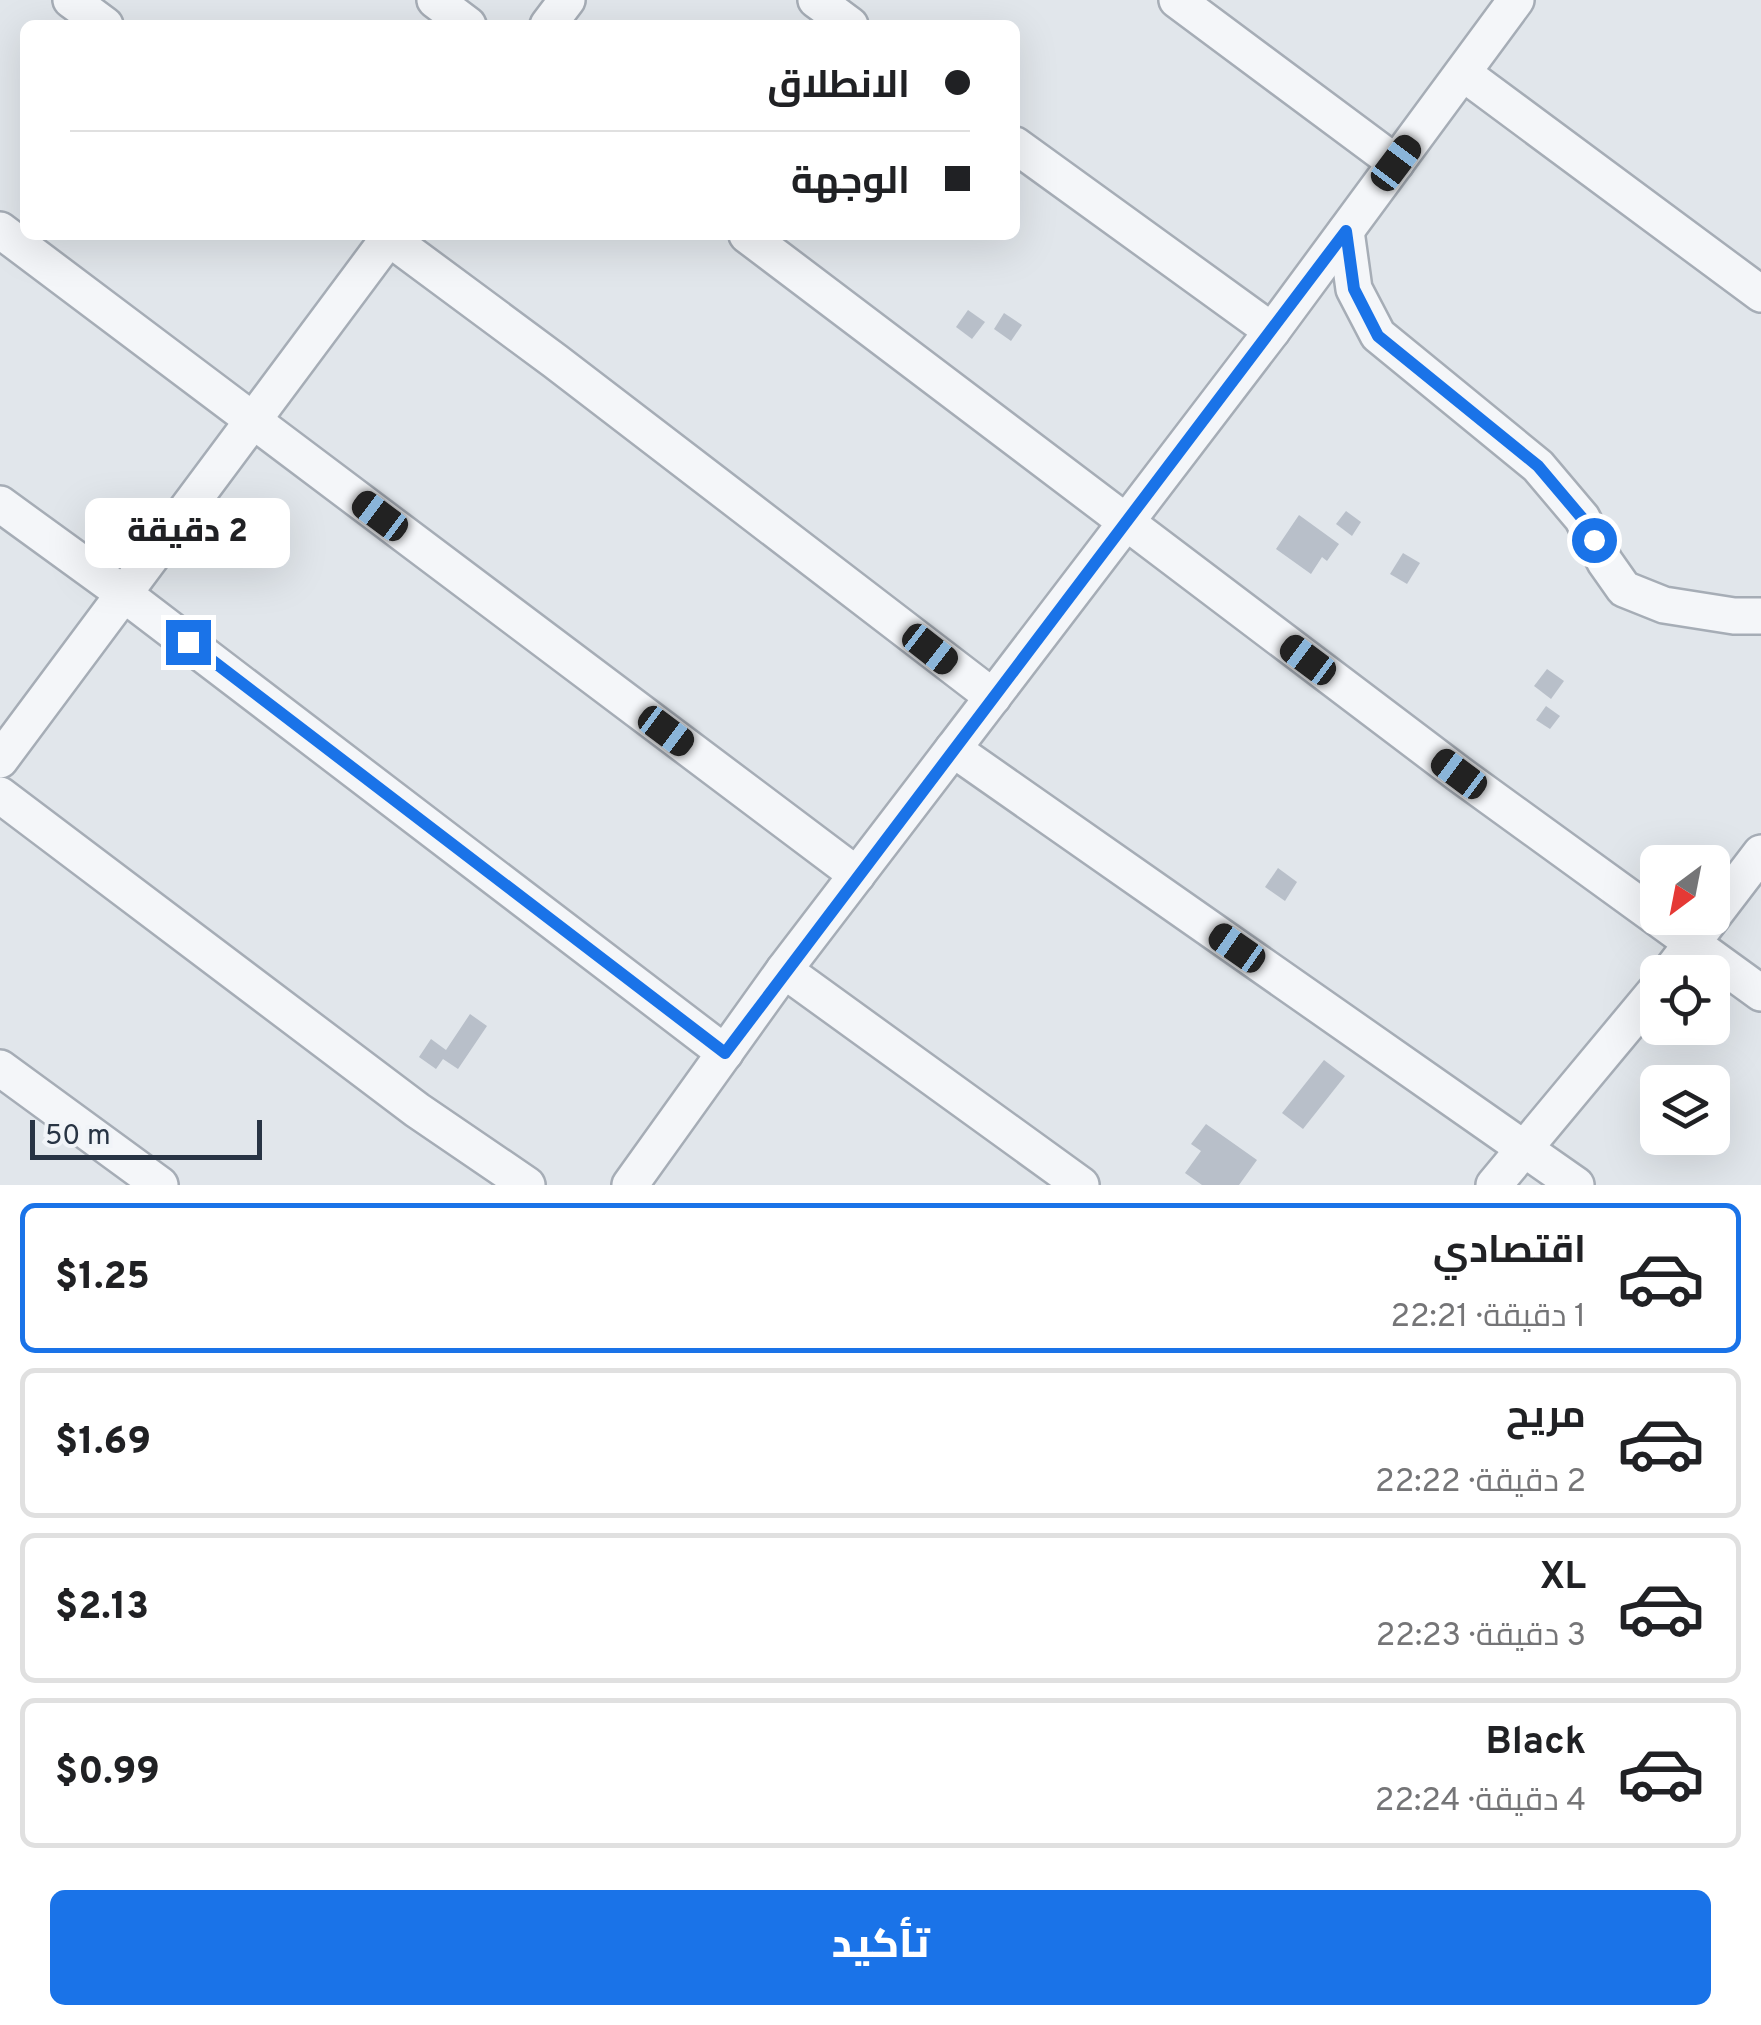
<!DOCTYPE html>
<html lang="ar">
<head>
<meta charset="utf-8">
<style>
	:root { --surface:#fff; --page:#f6f6f6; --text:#202124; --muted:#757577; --line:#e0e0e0; --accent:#1a73e8 }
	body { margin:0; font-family:Overpass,Cairo,sans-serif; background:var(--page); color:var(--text); direction:rtl; height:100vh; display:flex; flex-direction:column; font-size:38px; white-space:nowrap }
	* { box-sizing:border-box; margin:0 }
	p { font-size:32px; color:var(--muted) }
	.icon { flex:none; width:55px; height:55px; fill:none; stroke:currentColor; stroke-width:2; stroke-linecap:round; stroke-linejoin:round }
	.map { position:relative; height:1185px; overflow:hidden; direction:ltr }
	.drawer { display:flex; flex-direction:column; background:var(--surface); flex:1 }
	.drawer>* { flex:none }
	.hud { position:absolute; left:20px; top:20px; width:1000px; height:220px; border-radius:15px; box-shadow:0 10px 40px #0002; direction:rtl; display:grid; align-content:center; height:220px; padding:0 50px; background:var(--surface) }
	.needle { width:65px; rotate:212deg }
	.buttons { position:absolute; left:1640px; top:845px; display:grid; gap:20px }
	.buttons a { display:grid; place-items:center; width:90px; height:90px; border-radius:15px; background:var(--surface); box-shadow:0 10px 40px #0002; font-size:50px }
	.scale { position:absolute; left:30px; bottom:25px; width:232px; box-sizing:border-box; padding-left:10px; border:5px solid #283444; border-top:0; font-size:28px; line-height:35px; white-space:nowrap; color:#283444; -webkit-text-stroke:8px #f1f4f8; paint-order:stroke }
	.end { position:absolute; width:45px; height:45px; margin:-22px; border:12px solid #1a73e8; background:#fff; box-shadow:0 0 0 5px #fff }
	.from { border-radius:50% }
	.bubble { position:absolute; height:70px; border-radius:15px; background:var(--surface); box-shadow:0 10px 40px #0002; font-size:32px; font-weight:800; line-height:70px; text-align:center; direction:rtl }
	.car { position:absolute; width:30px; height:60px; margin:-30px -15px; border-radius:12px; box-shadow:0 0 8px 2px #0007; background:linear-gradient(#222 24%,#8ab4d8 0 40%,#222 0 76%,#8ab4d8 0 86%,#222 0) }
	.hud b { display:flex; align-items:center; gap:35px; height:95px; font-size:38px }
	.hud b+b { border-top:2px solid var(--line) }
	.hud i { width:25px; height:25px; background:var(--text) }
	ul { padding:18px 0 0; list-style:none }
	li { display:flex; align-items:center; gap:30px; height:150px; margin:0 20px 15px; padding:0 30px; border:5px solid var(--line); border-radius:15px }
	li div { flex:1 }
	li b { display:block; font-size:38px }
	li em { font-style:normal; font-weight:800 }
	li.active { border-color:var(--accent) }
	li>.icon { width:90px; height:90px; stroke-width:1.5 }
	.cta { display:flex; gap:20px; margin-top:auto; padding:20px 50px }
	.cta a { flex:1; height:115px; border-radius:15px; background:var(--accent); color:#fff; font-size:40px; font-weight:800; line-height:115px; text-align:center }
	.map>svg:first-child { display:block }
</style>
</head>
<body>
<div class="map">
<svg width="1761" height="1185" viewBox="0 0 1761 1185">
	<rect width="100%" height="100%" fill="#e1e6eb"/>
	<g fill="#b8bfc9">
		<path d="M968 310 985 322 972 339 956 327Z"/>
		<path d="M1004 313 1022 325 1011 341 994 329Z"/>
		<path d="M1346 511 1361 522 1352 536 1336 524Z"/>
		<path d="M1299 515 1339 544 1327 561 1322 557 1311 574 1276 549Z"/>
		<path d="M1403 553 1420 563 1407 584 1390 574Z"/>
		<path d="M1547 669 1564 681 1551 699 1534 686Z"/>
		<path d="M1546 706 1560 716 1550 729 1536 720Z"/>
		<path d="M1278 868 1297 882 1285 901 1265 887Z"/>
		<path d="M470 1014 487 1026 458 1069 443 1059 436 1069 419 1057 431 1039 446 1050Z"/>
		<path d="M1324 1060 1345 1076 1303 1129 1282 1113Z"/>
		<path d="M1206 1124 1257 1160 1239 1185H1202L1185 1173 1201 1151 1191 1144Z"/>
	</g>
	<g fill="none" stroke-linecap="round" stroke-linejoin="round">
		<defs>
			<g id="minor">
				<path d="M71 0 105 25"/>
				<path d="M435 0 468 25"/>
				<path d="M816 0 850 25"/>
				<path d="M1177 0 1396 163"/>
				<path d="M1516 0 1272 331 953 749 1576 1185"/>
				<path d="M548 25 567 0"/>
				<path d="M1463 73 1761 294"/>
				<path d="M1015 145 1272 331"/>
				<path d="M0 230 857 875"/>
				<path d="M1346 231 1354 289 1378 335 1538 466 1582 518 1605 562 1624 589 1664 605 1734 616H1761"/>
				<path d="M385 235 555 361 993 697"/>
				<path d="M747 235 1459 774 1761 993"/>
				<path d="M0 504 124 594 725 1053"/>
				<path d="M0 760 391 235"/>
				<path d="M0 795 417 1110 527 1185"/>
				<path d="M784 970 1081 1185"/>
				<path d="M1670 972 1761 853"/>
				<path d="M0 1068 160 1185"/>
				<path d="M630 1185 784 970 953 749"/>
				<path d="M1494 1185 1658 988"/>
			</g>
		</defs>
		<use href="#minor" stroke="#a6adb6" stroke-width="40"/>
		<use href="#minor" stroke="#f4f6f9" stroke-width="35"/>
	</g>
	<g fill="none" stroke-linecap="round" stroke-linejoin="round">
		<path stroke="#1a73e8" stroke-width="12" d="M188 642 725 1053 1346 231 1354 289 1378 336 1538 466 1582 518 1594 540"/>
	</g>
</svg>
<div class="buttons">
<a><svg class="needle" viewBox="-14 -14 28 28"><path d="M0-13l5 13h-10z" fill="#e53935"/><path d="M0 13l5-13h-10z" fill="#757577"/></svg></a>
<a><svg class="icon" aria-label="locate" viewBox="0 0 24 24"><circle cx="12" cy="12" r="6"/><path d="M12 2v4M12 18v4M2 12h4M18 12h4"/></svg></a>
<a><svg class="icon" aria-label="layers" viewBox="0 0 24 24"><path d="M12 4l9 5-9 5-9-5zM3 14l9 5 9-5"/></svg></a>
</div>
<div class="scale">50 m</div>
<i class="end from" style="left:1594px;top:540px"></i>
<i class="end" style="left:188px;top:642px"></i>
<div class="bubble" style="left:85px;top:498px;width:205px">2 دقيقة</div>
<i class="car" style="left:1396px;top:163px;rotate:37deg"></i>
<i class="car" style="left:380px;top:516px;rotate:307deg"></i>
<i class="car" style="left:930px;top:649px;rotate:128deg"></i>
<i class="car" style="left:1308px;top:660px;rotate:307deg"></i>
<i class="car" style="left:666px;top:731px;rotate:127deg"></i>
<i class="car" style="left:1459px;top:774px;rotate:307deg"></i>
<i class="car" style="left:1237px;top:948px;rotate:305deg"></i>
<div class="hud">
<b><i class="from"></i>الانطلاق</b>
<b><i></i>الوجهة</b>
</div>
</div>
<section class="drawer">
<ul>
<li class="active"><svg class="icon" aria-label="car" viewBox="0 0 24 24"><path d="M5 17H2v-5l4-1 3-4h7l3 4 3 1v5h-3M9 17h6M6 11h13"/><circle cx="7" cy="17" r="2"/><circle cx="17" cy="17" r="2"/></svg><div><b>اقتصادي</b><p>1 دقيقة · 22:21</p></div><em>$1.25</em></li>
<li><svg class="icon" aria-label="car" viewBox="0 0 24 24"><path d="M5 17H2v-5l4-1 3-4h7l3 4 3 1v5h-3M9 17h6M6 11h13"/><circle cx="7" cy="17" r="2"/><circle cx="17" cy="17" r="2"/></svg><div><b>مريح</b><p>2 دقيقة · 22:22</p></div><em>$1.69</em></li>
<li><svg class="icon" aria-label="car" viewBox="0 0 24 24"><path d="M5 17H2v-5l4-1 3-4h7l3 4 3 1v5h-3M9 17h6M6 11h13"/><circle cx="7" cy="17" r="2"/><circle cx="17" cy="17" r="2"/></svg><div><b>XL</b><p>3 دقيقة · 22:23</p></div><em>$2.13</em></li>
<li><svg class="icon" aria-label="car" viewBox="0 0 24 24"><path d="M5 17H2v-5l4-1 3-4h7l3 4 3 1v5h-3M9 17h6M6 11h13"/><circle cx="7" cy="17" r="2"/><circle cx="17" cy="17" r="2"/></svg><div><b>Black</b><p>4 دقيقة · 22:24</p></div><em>$0.99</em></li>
</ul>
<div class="cta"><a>تأكيد</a></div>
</section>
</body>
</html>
